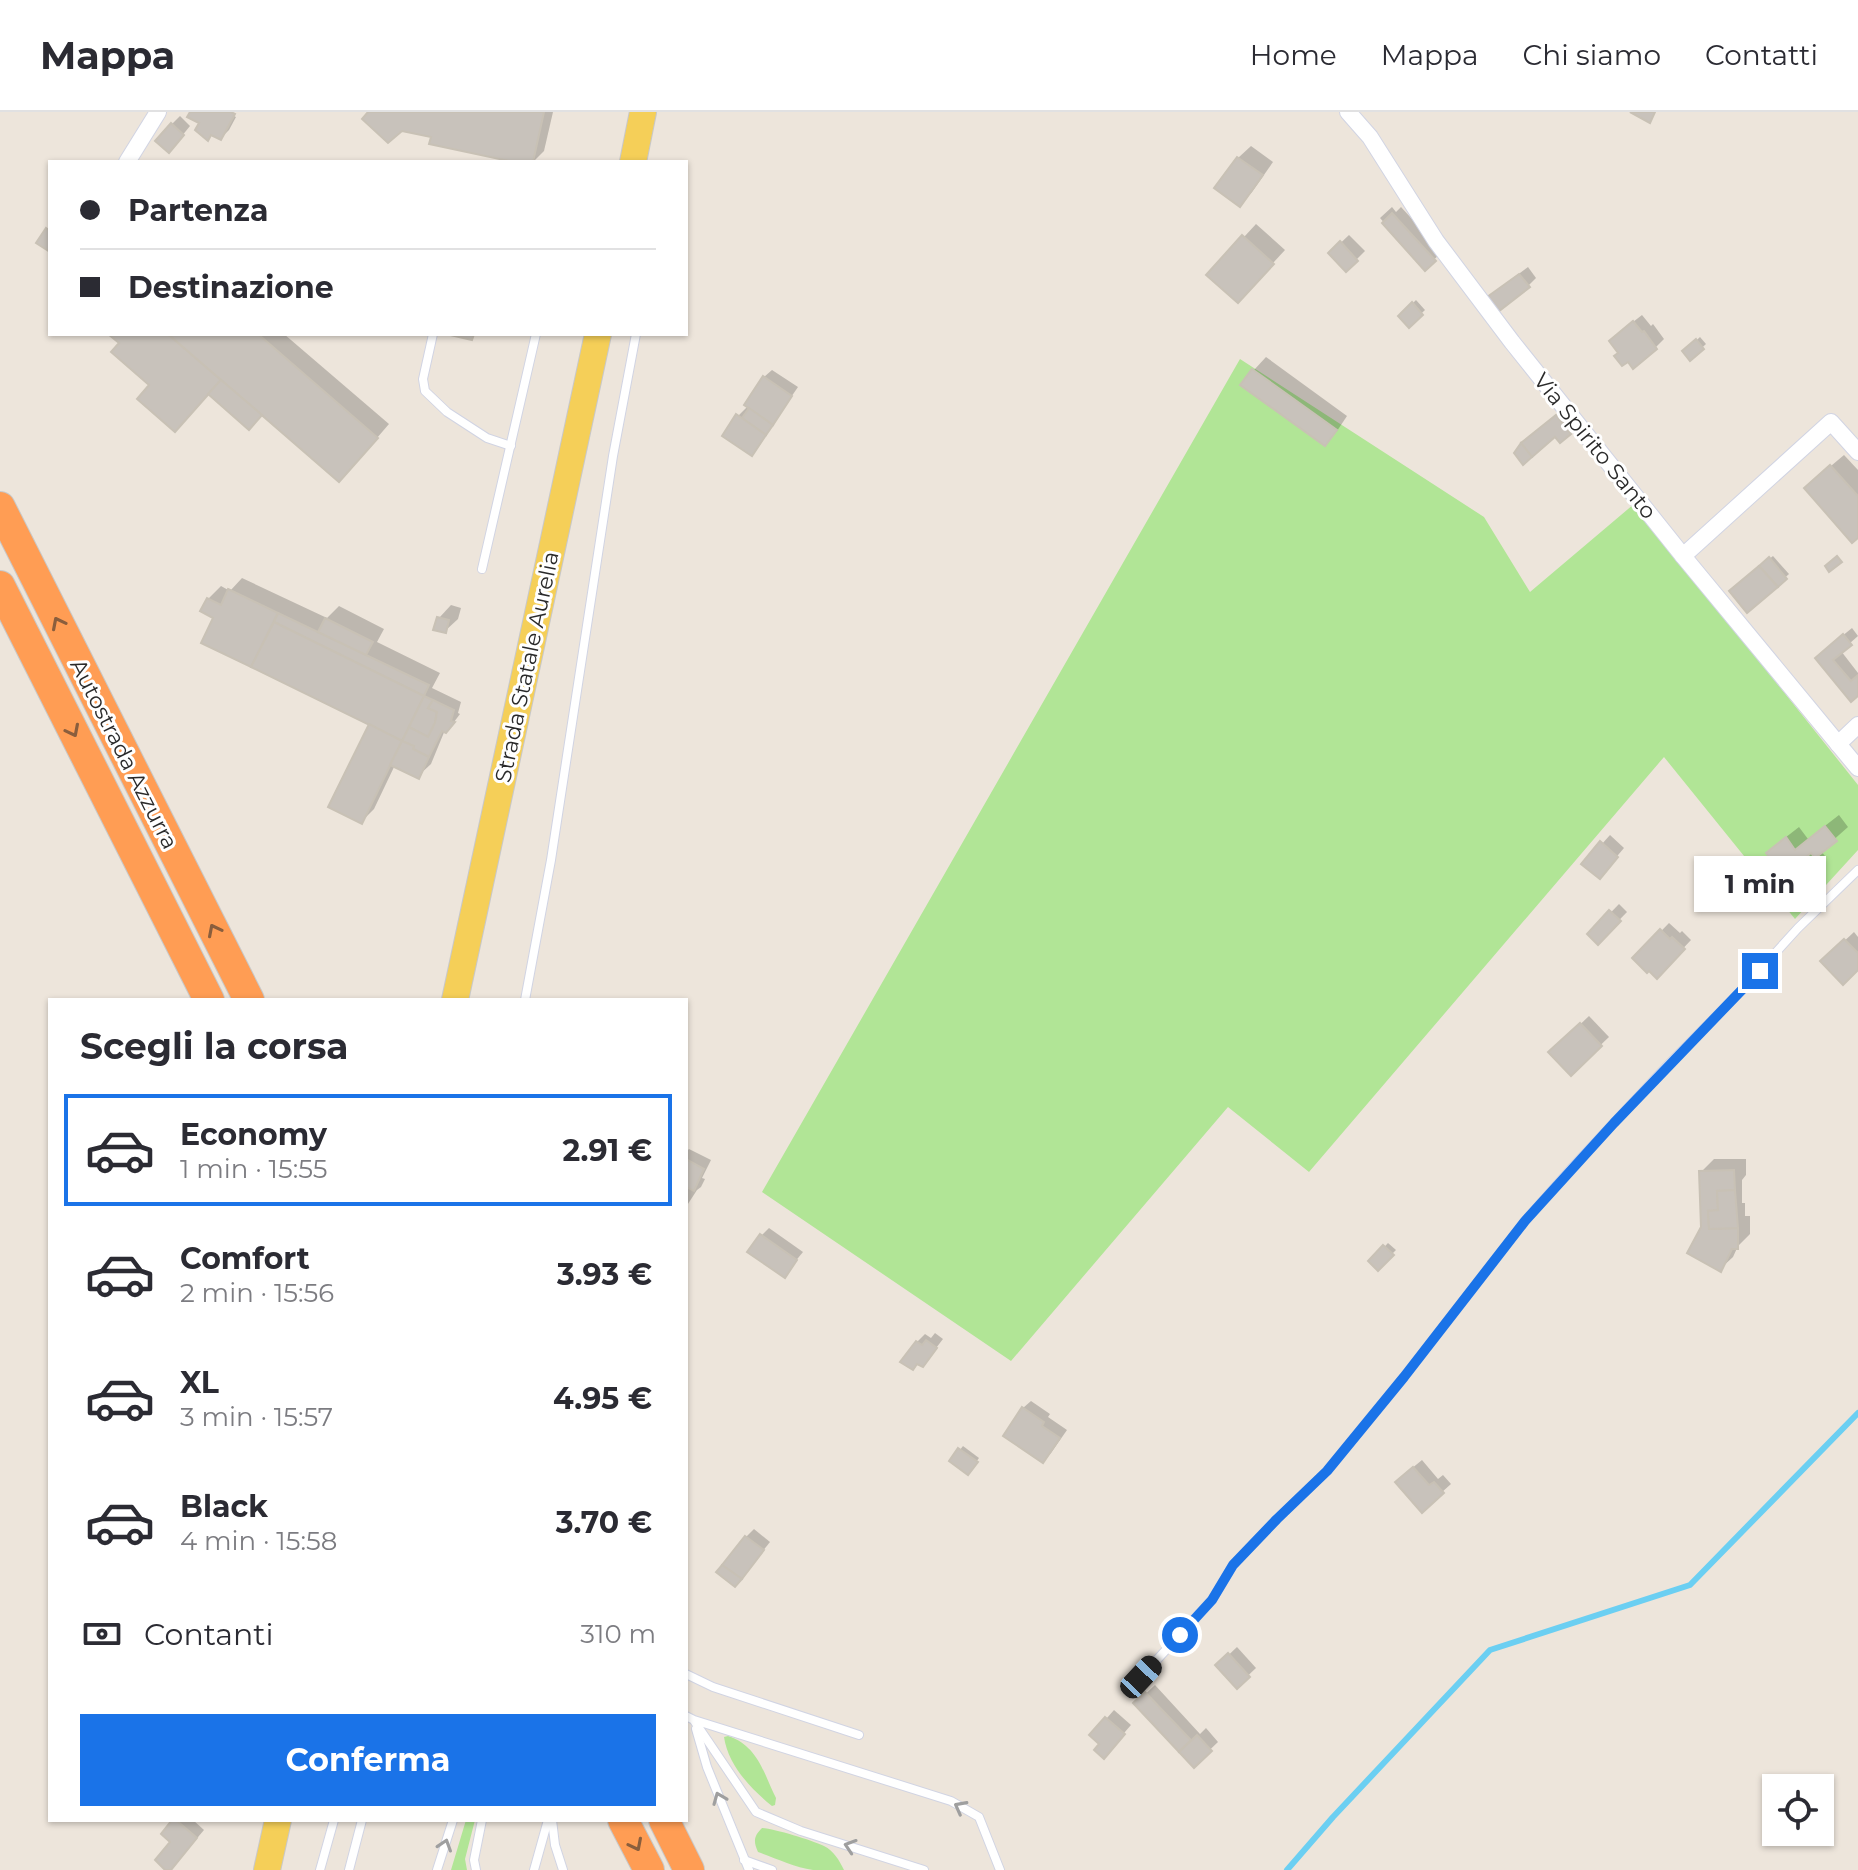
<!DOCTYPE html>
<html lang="it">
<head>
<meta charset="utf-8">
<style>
	:root { --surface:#fff; --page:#f2f2f3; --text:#2b2b33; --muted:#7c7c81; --line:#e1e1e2; --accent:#1a73e8 }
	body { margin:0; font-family:Montserrat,sans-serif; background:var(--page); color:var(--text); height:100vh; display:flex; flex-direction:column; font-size:30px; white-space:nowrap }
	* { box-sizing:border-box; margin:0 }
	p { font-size:26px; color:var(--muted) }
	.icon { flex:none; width:44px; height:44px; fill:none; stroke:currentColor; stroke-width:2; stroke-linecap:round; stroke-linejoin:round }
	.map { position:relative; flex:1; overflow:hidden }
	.drawer { position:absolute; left:48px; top:886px; width:640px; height:824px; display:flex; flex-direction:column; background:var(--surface); border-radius:0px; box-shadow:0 2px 6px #0004 }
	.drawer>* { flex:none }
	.hud { position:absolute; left:48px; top:48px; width:640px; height:176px; border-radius:0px; box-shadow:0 2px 6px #0004; display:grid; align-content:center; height:176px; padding:0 32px; background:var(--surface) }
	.controls { position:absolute; left:1762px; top:1662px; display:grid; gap:16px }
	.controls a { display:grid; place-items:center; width:72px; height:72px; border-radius:0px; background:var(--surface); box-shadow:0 2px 6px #0004; font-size:40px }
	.end { position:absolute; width:36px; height:36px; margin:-18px; border:10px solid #1a73e8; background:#fff; box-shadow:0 0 0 4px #fff }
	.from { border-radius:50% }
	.bubble { position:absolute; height:56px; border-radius:0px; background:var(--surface); box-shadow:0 2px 6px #0004; font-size:26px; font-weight:700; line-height:56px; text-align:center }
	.car { position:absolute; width:24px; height:48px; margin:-24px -12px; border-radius:10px; box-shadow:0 0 6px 2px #0007; background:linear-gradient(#222 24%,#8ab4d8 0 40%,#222 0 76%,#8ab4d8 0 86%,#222 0) }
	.hud b { display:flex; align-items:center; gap:28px; height:76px; font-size:30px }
	.hud b+b { border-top:2px solid var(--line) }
	.hud i { width:20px; height:20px; background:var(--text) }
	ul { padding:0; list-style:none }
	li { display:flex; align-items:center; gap:24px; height:112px; margin:0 16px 12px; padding:0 16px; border:4px solid transparent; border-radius:0px }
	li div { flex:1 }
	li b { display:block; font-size:30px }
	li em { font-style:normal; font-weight:700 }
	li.active { border-color:var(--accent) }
	li>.icon { width:72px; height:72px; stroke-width:1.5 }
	h2 { padding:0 32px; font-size:36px; line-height:96px }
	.pay { display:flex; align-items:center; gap:20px; height:88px; padding:0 32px; font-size:30px }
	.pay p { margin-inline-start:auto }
	.action { display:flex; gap:16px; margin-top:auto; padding:16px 32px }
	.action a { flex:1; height:92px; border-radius:0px; background:var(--accent); color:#fff; font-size:32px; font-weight:700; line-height:92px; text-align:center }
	header { display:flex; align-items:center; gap:48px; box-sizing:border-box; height:112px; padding:0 40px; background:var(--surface); border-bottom:2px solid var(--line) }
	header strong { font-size:38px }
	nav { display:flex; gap:44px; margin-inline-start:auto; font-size:28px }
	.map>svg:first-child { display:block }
</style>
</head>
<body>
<header>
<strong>Mappa</strong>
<nav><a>Home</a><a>Mappa</a><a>Chi siamo</a><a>Contatti</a></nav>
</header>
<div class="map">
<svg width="1858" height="1758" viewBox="0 0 1858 1758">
	<rect width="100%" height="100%" fill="#ede5db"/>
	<g fill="#b1e596">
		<path d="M1240 247 1484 405 1530 480 1634 392 1858 673V738L1795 807 1664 645 1309 1060 1228 995 1011 1249 762 1080Z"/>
		<path d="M728 1624C758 1634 763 1660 776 1686L775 1693 772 1694C751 1677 728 1653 724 1625Z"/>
		<path d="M466 1708H475L465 1747 467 1758H451Z"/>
		<path d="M762 1716C776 1717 811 1728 824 1734 834 1739 839 1748 844 1758 834 1758 823 1758 813 1758 794 1755 775 1746 758 1740 753 1729 754 1724 762 1716Z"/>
	</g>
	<g fill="#0003">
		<path d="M192 0H226L236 5 229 18 221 26 213 22 208 27 202 10Z"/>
		<path d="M371 0H553L544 39 533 50H523L433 24Z"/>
		<path d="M180 4 190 14 177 30 172 12Z"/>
		<path d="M1251 34 1273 50 1252 80 1240 92 1238 46Z"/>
		<path d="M1392 95 1396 100 1401 95 1442 140 1425 156 1380 106Z"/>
		<path d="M1256 112 1285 138 1250 176 1209 163Z"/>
		<path d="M1349 123 1365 139 1346 158 1330 141Z"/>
		<path d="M1528 155 1536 166 1528 174 1493 181Z"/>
		<path d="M1416 188 1425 198 1409 213 1400 204Z"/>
		<path d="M1642 203 1651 214 1653 212 1664 227 1656 235 1621 240 1619 221Z"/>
		<path d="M111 222H284L389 312 352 355 263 301 209 280 152 273 122 231Z"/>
		<path d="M1700 225 1706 232 1691 246 1685 239Z"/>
		<path d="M1266 245 1347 304 1337 319 1325 331 1243 272 1254 258Z"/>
		<path d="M772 258 798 275 776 307 760 333 752 341 738 304 748 294 764 265Z"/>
		<path d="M1565 297 1578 312 1560 328 1555 323 1532 324Z"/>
		<path d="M1844 343 1858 358V423L1819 364Z"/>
		<path d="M1773 444 1789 462 1777 473 1768 448Z"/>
		<path d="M242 466 327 506 339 494 384 517 377 530 440 561 432 576 461 590 458 601 460 602 454 610 445 618 431 652 418 664 395 653 374 697 361 710 371 611 204 530 216 505 208 487 221 474 230 479Z"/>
		<path d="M451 493 461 496 458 507 445 519 439 506Z"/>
		<path d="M1852 516 1858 524 1841 539 1858 561V581L1825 538Z"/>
		<path d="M1839 703 1848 715 1821 739 1825 744 1793 772 1781 729 1799 715 1808 727Z"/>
		<path d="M1610 723 1624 736 1607 756 1584 752Z"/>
		<path d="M1619 792 1627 800 1598 830 1590 822Z"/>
		<path d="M1669 811 1680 821 1682 819 1691 828 1657 864 1635 846Z"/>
		<path d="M1854 820 1858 825V856L1823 849Z"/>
		<path d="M1589 904 1609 925 1571 961 1551 940Z"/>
		<path d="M689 1037 711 1048 702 1066 705 1067 701 1075 697 1078 686 1095V1040Z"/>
		<path d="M1714 1047H1746V1063L1742 1068V1091H1745V1104H1750V1122L1738 1134 1733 1145 1720 1157 1703 1115 1701 1060Z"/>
		<path d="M769 1116 803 1140 784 1163 761 1124Z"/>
		<path d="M1388 1131 1396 1138 1378 1156 1371 1149Z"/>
		<path d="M935 1221 943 1227 923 1253 917 1230 925 1222 931 1226Z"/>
		<path d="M1031 1289 1050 1302 1048 1305 1067 1318 1051 1341 1043 1349 1023 1296Z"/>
		<path d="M963 1334 979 1346 971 1357 952 1348Z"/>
		<path d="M1422 1348 1438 1367 1443 1363 1451 1372 1422 1398 1405 1362Z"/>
		<path d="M754 1417 770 1430 749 1456 746 1425Z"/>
		<path d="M1237 1535 1256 1556 1237 1574 1218 1553Z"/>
		<path d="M1155 1573 1200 1622 1206 1616 1218 1630 1194 1653 1136 1591Z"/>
		<path d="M1114 1598 1131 1613 1111 1636 1102 1632 1092 1623Z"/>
		<path d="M175 1708H193L204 1718 176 1751 168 1758Z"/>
	</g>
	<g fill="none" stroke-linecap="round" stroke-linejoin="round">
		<path stroke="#6bcff2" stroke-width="6" d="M1287 1758 1333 1705 1490 1538 1690 1473 1858 1301"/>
	</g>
	<g fill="#c8c2bb" stroke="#c8c1b5" stroke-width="2">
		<path d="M190 0H231L235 2 221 28 211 23 208 29 195 18 199 11 187 5Z"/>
		<path d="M368 0H544L533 50H514L429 32 431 25 402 19 388 31 362 7Z"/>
		<path d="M1630 0H1655L1650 11Z"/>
		<path d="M171 11 184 23 169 41 155 29Z"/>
		<path d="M1237 45 1263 63 1240 95 1214 76Z"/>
		<path d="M1392 101 1436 149 1425 159 1382 111Z"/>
		<path d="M46 116 50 119V140L36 131Z"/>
		<path d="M1242 123 1274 152 1238 191 1206 163Z"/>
		<path d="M1340 129 1358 149 1346 160 1328 141Z"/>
		<path d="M1519 162 1530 175 1494 203 1483 188Z"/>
		<path d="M1412 190 1423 203 1409 216 1398 204Z"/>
		<path d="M1633 209 1642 220 1644 219 1657 237 1633 257 1628 250 1622 254 1614 244 1618 241 1609 229Z"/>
		<path d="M108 222H168L221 268 175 320 137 287 149 273 111 240 119 231Z"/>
		<path d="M168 222H258L378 326 339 370Z"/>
		<path d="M446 222H474L472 228Z"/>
		<path d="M1696 227 1704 237 1690 249 1682 239Z"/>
		<path d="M1252 257 1337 318 1325 334 1240 273Z"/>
		<path d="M763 264 792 284 773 313 744 293Z"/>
		<path d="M221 268 262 303 249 318 208 282Z"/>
		<path d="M749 296 773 313 766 323 742 306Z"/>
		<path d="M736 302 766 323 752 344 722 324Z"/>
		<path d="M1556 303 1571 322 1560 331 1555 325 1532 345 1521 331Z"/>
		<path d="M1521 331 1532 345 1523 353 1514 341Z"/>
		<path d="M1830 353 1858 384V426L1852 431 1804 376Z"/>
		<path d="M1837 444 1842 450 1829 460 1825 454Z"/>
		<path d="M1769 445 1787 467 1778 475 1759 454Z"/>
		<path d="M1759 454 1778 475 1747 501 1729 479Z"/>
		<path d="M228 477 278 501 251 555 201 531 213 506 200 499 207 486 221 493Z"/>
		<path d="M278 501 429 573 424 584 274 510Z"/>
		<path d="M437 505 449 508 446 521 433 518Z"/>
		<path d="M325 506 373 530 366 543 318 520Z"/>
		<path d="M274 510 424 584 402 629 251 555Z"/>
		<path d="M1843 522 1852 533 1833 548 1851 569 1858 563V584L1851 590 1815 546Z"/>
		<path d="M424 584 433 588 428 596 437 600 435 611 428 625 409 615Z"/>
		<path d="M433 588 454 598 451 609 455 610 446 621 442 619 429 645 413 637 414 634 402 629 409 615 428 625 435 611 437 600 428 596Z"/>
		<path d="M369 612 402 629 362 712 328 695Z"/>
		<path d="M402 629 414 634 413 637 429 645 419 667 390 653Z"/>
		<path d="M1825 714 1837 729 1815 746 1811 741 1805 746 1814 758 1793 775 1766 741 1786 725 1795 738Z"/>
		<path d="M1600 729 1618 745 1600 767 1581 752Z"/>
		<path d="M1609 798 1621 809 1598 833 1587 822Z"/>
		<path d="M1660 817 1670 827 1672 825 1685 837 1657 867 1649 859 1647 861 1632 846Z"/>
		<path d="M1844 827 1858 841V858L1843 873 1820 849Z"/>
		<path d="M1580 911 1602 934 1571 964 1548 940Z"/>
		<path d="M686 1047 704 1057 694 1079 686 1075Z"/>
		<path d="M1734 1058 1735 1078 1717 1079 1718 1098 1708 1099 1709 1117 1738 1116V1137H1732L1721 1160 1687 1141 1701 1115 1699 1059Z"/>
		<path d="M1735 1078 1738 1116 1709 1117 1708 1099 1718 1098 1717 1079Z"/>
		<path d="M760 1122 797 1148 785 1166 747 1140Z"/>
		<path d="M1383 1133 1394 1143 1378 1159 1368 1149Z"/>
		<path d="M926 1228 937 1236 923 1255 917 1252 913 1258 900 1250 916 1229 922 1233Z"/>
		<path d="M1022 1295 1044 1310 1042 1314 1060 1326 1043 1351 1003 1324Z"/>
		<path d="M958 1336 978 1350 968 1363 949 1349Z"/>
		<path d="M1413 1355 1429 1373 1434 1370 1444 1381 1422 1401 1395 1370Z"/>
		<path d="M745 1424 764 1438 742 1467 722 1453Z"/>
		<path d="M722 1453 742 1467 735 1475 716 1460Z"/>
		<path d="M1228 1541 1250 1565 1237 1577 1215 1553Z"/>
		<path d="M1145 1580 1191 1628 1179 1640 1133 1591Z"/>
		<path d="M1105 1605 1125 1622 1104 1647 1094 1638 1099 1632 1089 1623Z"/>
		<path d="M1197 1623 1212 1639 1194 1656 1179 1640Z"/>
		<path d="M172 1708H176L197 1726 171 1758H165L155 1748 170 1730 161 1722Z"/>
	</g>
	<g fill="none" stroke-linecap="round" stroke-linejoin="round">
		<defs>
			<g id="lane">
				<path d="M433 222 423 267 425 279 447 300 487 326 511 334"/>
				<path d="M482 457 536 222"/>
				<path d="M525 888 551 748 613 344 636 222"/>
				<path d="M686 1562 713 1575 859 1623"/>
				<path d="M1141 1565 1212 1488 1233 1453 1277 1407 1327 1359 1404 1265 1525 1109 1570 1058 1667 954 1740 880 1798 816 1858 758"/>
				<path d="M686 1604 694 1608 951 1689 979 1705 1000 1758"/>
				<path d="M695 1610 756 1700 801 1719 924 1758"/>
				<path d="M696 1617 707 1655 749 1758"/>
				<path d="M552 1708 555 1733 563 1758"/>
				<path d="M744 1748 772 1758"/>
				<path d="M320 1758 334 1708"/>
				<path d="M349 1758 362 1708"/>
				<path d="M437 1758 453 1708"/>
				<path d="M476 1758 474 1748 482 1708"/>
				<path d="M534 1758 548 1708"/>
			</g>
			<g id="street">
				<path d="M1348 0 1370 25 1436 129 1512 230 1683 444 1858 656"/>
				<path d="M127 50 158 0"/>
				<path d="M1683 444 1831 310 1858 340"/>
				<path d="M1838 632 1858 613"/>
			</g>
			<g id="primary">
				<path d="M633 50 643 0"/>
				<path d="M455 888 598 222"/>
				<path d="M267 1758 278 1708"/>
			</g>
			<g id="highway">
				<path d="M0 395 249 888"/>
				<path d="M0 474 209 888"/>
				<path d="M623 1708 649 1758"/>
				<path d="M664 1708 689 1758"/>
			</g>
		</defs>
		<use href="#lane" stroke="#d1d4e3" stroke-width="10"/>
		<use href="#street" stroke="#d1d4e3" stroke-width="18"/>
		<use href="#primary" stroke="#c8c8c8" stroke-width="28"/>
		<use href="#highway" stroke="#c8c8c8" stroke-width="32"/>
		<use href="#lane" stroke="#fff" stroke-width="8"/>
		<use href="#street" stroke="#fff" stroke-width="16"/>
		<use href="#primary" stroke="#f5cf58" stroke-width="26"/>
		<use href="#highway" stroke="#ff9d54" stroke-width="30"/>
	</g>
	<defs><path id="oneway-chevron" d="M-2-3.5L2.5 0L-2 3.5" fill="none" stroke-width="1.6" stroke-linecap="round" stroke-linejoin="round" transform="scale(2)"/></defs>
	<g stroke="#8a5e3d">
		<use href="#oneway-chevron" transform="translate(58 511) rotate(-117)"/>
		<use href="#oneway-chevron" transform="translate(73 619) rotate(63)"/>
		<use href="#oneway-chevron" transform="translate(214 818) rotate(-117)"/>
		<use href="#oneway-chevron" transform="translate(636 1733) rotate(63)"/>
	</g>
	<g stroke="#9f9f9f">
		<use href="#oneway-chevron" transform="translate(719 1686) rotate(-112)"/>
		<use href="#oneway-chevron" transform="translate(960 1695) rotate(-152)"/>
		<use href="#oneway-chevron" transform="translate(445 1733) rotate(-72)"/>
		<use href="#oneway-chevron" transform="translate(850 1734) rotate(-162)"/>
	</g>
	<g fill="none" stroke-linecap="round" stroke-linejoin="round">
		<path stroke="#1a73e8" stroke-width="10" d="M1180 1523 1212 1488 1233 1453 1277 1407 1327 1359 1404 1265 1525 1109 1614 1011 1760 859"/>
	</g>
	<g text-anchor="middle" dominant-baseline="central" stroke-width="6" stroke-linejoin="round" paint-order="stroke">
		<g font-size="22" fill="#2a2a2a" stroke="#fff">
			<text transform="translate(1595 334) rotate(51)">Via Spirito Santo</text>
			<text transform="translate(527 555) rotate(-78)">Strada Statale Aurelia</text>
			<text transform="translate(124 642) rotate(63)">Autostrada Azzurra</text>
		</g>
	</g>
</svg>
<div class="controls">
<a><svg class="icon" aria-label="locate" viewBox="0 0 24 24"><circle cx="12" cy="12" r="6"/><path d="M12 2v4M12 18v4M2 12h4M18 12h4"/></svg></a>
</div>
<i class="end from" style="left:1180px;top:1523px"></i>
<i class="end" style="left:1760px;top:859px"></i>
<div class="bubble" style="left:1694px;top:744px;width:132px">1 min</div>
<i class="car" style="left:1141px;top:1565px;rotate:43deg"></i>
<div class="hud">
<b><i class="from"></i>Partenza</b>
<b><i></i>Destinazione</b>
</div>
<section class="drawer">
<h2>Scegli la corsa</h2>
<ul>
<li class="active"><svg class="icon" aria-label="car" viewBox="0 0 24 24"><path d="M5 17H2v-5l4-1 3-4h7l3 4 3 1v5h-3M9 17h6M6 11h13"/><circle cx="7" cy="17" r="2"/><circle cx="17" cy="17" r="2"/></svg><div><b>Economy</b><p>1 min · 15:55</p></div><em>2.91 €</em></li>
<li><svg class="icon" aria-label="car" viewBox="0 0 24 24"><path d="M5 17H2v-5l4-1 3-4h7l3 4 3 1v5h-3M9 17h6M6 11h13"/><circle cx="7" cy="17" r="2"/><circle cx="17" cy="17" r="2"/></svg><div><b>Comfort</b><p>2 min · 15:56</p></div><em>3.93 €</em></li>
<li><svg class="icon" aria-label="car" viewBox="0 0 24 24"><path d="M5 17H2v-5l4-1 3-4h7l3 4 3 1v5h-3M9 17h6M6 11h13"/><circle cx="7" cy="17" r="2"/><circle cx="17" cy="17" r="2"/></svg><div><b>XL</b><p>3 min · 15:57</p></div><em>4.95 €</em></li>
<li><svg class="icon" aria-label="car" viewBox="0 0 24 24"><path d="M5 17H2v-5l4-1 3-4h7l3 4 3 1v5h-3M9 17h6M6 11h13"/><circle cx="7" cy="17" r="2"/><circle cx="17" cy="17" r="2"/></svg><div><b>Black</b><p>4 min · 15:58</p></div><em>3.70 €</em></li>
</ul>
<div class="pay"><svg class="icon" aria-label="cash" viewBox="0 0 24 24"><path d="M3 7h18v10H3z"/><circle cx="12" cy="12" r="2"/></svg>Contanti<p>310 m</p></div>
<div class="action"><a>Conferma</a></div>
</section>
</div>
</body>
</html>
